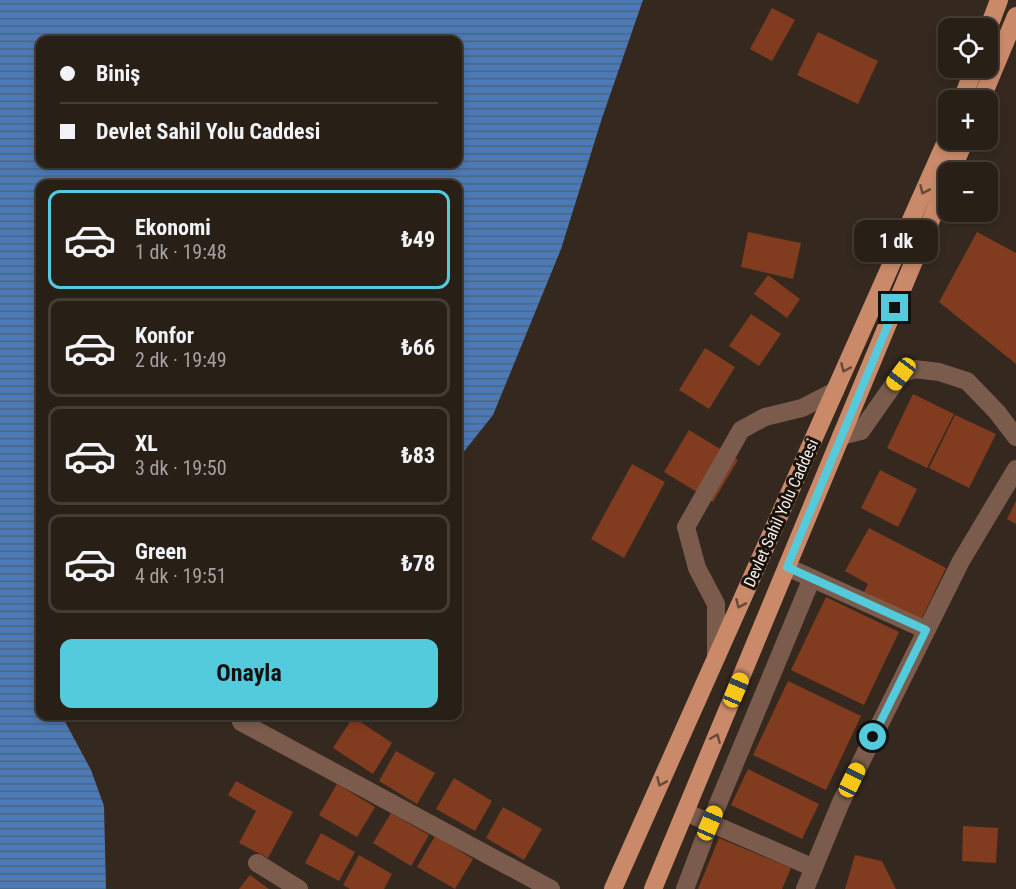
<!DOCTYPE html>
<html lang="tr">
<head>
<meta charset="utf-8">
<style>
	:root { --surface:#281f17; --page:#302720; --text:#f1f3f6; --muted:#a5a2a1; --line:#443d36; --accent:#53cbdc }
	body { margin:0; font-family:"Roboto Condensed",sans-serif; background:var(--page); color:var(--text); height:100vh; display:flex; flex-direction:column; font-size:22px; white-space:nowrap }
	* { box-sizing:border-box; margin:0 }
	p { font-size:20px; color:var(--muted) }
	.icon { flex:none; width:33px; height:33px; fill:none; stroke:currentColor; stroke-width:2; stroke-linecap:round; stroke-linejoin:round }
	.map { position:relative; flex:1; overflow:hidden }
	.sheet { position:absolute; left:36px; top:180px; width:426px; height:540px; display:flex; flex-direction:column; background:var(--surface); border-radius:12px; box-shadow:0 3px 9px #0003,0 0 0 2px var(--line) }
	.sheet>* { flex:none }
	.guide { position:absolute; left:36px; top:36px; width:426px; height:132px; border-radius:12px; box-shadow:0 3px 9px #0003,0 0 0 2px var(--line); display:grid; align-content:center; height:132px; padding:0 24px; background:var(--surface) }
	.buttons { position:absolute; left:938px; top:18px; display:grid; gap:12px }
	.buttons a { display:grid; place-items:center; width:60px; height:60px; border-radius:12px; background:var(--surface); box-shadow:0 3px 9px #0003,0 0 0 2px var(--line); font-size:30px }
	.end { position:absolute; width:27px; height:27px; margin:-14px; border:8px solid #53cbdc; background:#111; box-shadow:0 0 0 3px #111 }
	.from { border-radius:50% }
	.bubble { position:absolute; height:42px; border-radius:12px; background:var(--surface); box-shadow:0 3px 9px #0003,0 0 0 2px var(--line); font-size:20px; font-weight:700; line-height:42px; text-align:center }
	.car { position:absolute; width:18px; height:36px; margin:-18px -9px; border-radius:8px; box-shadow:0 0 4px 2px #0007; background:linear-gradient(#f5c518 24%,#345 0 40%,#f5c518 0 76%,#345 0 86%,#f5c518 0) }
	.guide b { display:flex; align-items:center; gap:21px; height:57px; font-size:22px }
	.guide b+b { border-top:2px solid var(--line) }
	.guide i { width:15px; height:15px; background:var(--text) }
	ul { padding:10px 0 0; list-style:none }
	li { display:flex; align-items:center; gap:18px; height:99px; margin:0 12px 9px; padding:0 12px; border:3px solid var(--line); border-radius:12px }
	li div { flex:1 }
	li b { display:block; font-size:22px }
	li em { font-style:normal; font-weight:700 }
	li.active { border-color:var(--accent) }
	li>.icon { width:54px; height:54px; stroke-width:1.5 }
	.action { display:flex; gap:12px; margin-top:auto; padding:12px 24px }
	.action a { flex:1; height:69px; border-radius:12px; background:var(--accent); color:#111; font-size:24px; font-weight:700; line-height:69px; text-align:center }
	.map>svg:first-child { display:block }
</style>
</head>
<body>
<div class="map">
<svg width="1016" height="889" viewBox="0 0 1016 889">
	<defs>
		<pattern id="water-rules" width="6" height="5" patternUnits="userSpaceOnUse" patternTransform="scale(1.5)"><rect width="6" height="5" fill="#4c7ab6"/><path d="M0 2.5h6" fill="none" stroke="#4c6484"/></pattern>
	</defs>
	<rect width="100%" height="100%" fill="#35291f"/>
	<path fill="url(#water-rules)" fill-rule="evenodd" d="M0 0H643L602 118 561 249 493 415 458 459V184H40V655L38 660 40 666V716H62L91 770 104 806 106 889H0ZM40 40H458V164H40Z"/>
	<g fill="#813b1e">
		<path d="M772 8 795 20 772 61 750 49Z"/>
		<path d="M818 32 878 61 858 104 797 75Z"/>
		<path d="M748 232 801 243 793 279 741 267Z"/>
		<path d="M977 232 1016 253V364L939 302Z"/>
		<path d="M768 275 800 299 787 318 754 294Z"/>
		<path d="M751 314 781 334 759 366 729 346Z"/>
		<path d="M705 348 735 367 709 409 679 390Z"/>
		<path d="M913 394 954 414 927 468 887 448Z"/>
		<path d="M955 415 996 434 969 488 929 468Z"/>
		<path d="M689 430 738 460 713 502 664 472Z"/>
		<path d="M632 464 665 482 624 558 591 539Z"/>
		<path d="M880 470 917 489 898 527 861 508Z"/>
		<path d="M1016 501V524L1007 519Z"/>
		<path d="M869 528 946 568 920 622 863 594 868 584 845 571Z"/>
		<path d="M826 597 899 632 864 705 791 670Z"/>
		<path d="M788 681 861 716 826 790 753 755Z"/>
		<path d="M353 717 392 743 373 774 333 748Z"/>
		<path d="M396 751 435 773 417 804 379 781Z"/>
		<path d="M748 769 819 804 802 839 731 805Z"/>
		<path d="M454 778 492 801 475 831 436 809Z"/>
		<path d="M236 781 293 812 268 858 239 843 256 811 228 795Z"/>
		<path d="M337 784 375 807 357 837 319 815Z"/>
		<path d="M503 807 542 829 524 860 486 838Z"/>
		<path d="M391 813 429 835 411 866 373 843Z"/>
		<path d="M963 826 998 828 996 863 962 861Z"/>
		<path d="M321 833 355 852 339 881 305 863Z"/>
		<path d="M435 836 473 859 455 889 417 867Z"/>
		<path d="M719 838 791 868 782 889H698Z"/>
		<path d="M359 855 392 874 384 889H350L343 885Z"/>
		<path d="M855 855 882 861 896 889H845Z"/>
		<path d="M250 875 269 889H239Z"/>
	</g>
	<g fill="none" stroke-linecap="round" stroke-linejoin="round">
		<g stroke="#7b5c4c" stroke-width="18">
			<path d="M841 436 861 431 901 374 914 369 939 372 967 381 997 412 1016 437"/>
			<path d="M787 567 926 630"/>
			<path d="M716 658V604L697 568 686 527 741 430 765 417 802 408 835 391"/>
			<path d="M241 722 551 889"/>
			<path d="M685 812 814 868"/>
			<path d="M257 863 299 889"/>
			<path d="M685 889 710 823 812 578"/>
			<path d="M805 889 841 802 961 561 1016 469"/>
		</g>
		<g stroke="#ca8a6a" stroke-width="18">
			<path d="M987 32 999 0"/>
			<path d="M962 100 974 68"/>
			<path d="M981 100 1016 16"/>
			<path d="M951 172 965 140"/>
			<path d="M613 889 948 137"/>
			<path d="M653 889 948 179"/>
		</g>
	</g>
	<defs><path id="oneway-chevron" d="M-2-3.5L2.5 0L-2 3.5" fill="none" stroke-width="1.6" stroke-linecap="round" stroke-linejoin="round" transform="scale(1.5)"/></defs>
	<g stroke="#694937">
		<use href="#oneway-chevron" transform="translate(924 190) rotate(114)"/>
		<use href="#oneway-chevron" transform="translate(845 368) rotate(114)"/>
		<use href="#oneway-chevron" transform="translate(740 604) rotate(114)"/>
		<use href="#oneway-chevron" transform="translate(716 738) rotate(-67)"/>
		<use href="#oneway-chevron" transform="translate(661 782) rotate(114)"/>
	</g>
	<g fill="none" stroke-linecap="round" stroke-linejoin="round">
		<path stroke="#53cbdc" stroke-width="8" d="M873 737 926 630 787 567 895 308"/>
	</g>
	<g text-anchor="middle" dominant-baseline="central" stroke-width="6" stroke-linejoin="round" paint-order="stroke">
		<g font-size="16" fill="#faf1eb" stroke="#19130e">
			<text transform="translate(781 513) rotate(-66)">Devlet Sahil Yolu Caddesi</text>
		</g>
	</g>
</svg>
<div class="buttons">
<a><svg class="icon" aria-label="locate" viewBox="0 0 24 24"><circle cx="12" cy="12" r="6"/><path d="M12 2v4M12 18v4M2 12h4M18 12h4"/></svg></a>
<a>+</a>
<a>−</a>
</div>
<i class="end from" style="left:873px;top:737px"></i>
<i class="end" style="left:895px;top:308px"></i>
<div class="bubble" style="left:854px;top:220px;width:84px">1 dk</div>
<i class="car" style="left:901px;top:374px;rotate:217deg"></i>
<i class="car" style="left:736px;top:690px;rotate:23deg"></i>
<i class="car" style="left:852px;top:780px;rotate:26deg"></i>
<i class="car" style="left:710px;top:823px;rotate:23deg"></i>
<div class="guide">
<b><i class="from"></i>Biniş</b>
<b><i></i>Devlet Sahil Yolu Caddesi</b>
</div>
<section class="sheet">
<ul>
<li class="active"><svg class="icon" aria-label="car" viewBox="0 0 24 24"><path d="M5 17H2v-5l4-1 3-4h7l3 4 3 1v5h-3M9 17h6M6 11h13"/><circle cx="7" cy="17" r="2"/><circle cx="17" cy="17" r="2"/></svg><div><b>Ekonomi</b><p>1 dk · 19:48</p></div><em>₺49</em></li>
<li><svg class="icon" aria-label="car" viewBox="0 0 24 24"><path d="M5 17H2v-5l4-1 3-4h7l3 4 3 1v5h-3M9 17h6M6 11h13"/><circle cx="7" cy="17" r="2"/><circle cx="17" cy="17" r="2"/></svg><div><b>Konfor</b><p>2 dk · 19:49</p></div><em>₺66</em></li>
<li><svg class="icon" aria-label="car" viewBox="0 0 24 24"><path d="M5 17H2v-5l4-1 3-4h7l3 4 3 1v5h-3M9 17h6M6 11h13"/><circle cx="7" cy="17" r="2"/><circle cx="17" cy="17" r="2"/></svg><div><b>XL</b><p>3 dk · 19:50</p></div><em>₺83</em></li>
<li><svg class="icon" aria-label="car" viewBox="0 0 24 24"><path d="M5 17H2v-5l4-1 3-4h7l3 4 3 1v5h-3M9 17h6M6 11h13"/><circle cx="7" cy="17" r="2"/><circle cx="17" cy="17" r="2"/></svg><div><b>Green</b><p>4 dk · 19:51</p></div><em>₺78</em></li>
</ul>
<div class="action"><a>Onayla</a></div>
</section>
</div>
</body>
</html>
